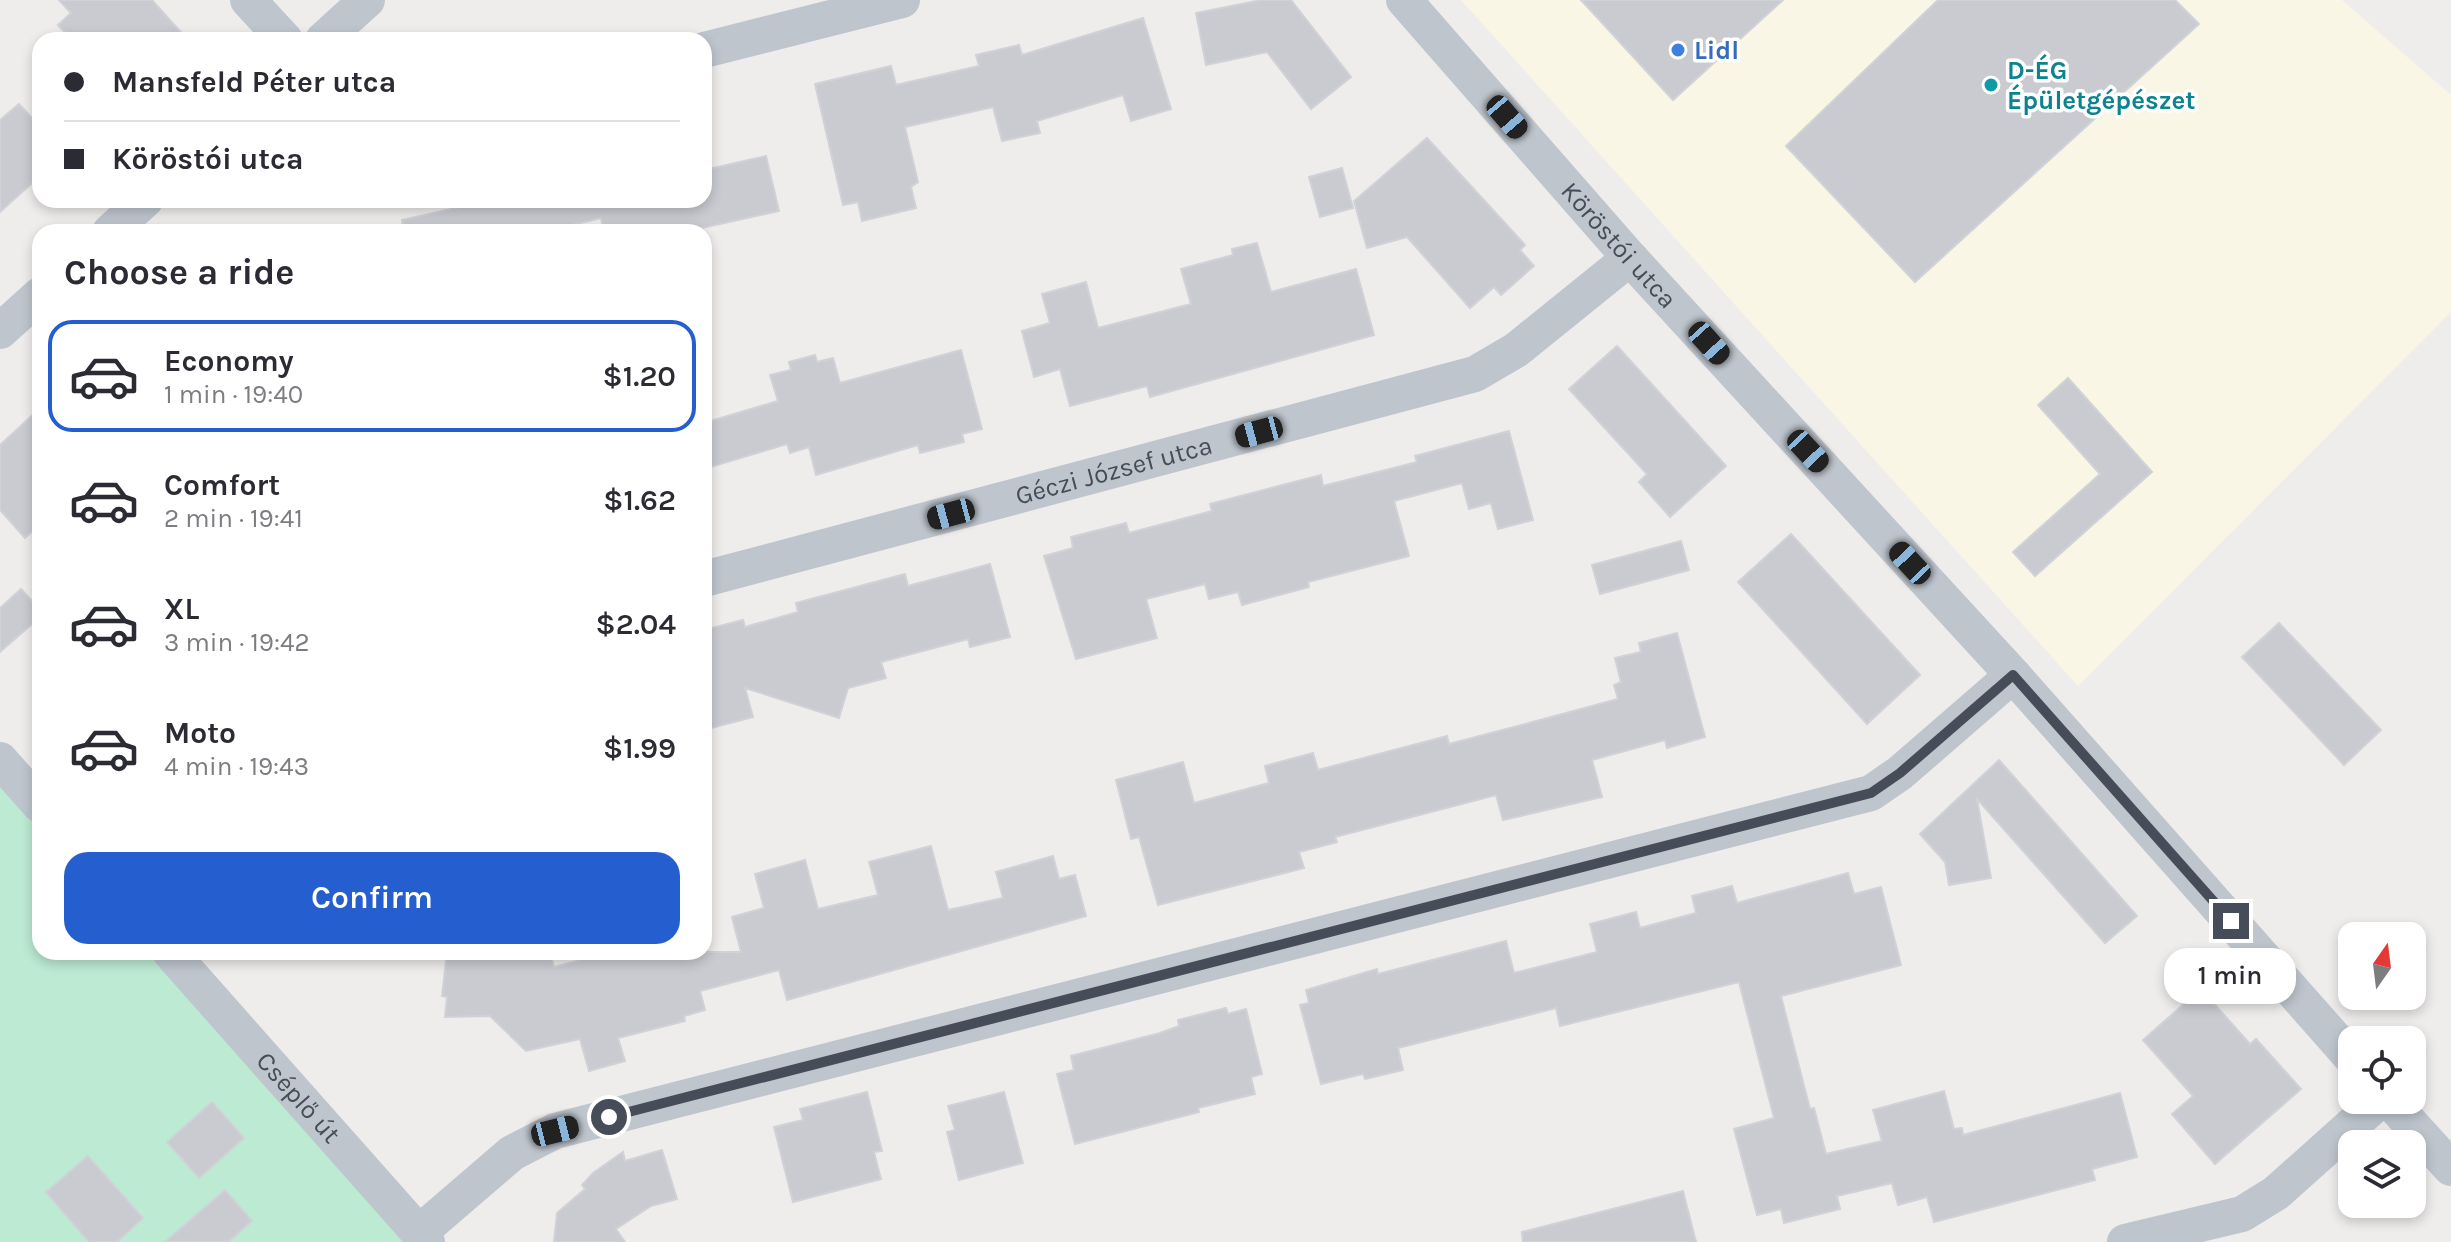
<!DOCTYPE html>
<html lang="en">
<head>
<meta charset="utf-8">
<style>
	:root { --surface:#fff; --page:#f2f2f3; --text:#2b2b33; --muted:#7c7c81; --line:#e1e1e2; --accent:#255ecf }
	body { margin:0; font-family:Karla,sans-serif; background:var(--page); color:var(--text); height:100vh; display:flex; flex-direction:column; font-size:30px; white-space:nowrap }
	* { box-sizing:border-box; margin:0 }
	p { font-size:26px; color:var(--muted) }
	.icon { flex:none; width:44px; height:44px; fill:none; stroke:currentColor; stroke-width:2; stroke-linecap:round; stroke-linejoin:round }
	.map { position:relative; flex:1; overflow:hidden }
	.side { position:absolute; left:32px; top:224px; width:680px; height:736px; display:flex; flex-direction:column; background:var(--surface); border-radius:24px; box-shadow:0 4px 12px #0003 }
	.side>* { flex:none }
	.guide { position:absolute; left:32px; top:32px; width:680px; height:176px; border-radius:24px; box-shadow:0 4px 12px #0003; display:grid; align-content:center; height:176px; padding:0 32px; background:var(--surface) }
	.needle { width:52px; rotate:14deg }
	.fabs { position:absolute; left:2338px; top:922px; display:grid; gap:16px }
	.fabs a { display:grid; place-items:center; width:88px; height:88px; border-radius:16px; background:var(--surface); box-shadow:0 4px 12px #0003; font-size:40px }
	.end { position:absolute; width:36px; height:36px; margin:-18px; border:10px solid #464d58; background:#fff; box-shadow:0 0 0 4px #fff }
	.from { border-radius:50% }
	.bubble { position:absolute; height:56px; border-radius:24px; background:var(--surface); box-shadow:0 4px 12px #0003; font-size:26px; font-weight:600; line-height:56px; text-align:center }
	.car { position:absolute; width:24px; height:48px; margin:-24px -12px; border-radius:10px; box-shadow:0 0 6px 2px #0007; background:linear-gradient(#222 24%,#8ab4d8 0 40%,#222 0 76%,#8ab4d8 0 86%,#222 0) }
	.guide b { display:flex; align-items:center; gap:28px; height:76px; font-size:30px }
	.guide b+b { border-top:2px solid var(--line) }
	.guide i { width:20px; height:20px; background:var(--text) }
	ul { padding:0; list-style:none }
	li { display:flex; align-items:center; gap:24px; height:112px; margin:0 16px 12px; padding:0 16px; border:4px solid transparent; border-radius:24px }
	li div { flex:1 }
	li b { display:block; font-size:30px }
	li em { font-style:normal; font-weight:600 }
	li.selected { border-color:var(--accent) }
	li>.icon { width:72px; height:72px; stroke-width:1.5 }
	h2 { padding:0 32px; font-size:36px; line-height:96px }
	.cta { display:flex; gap:16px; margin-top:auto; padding:16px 32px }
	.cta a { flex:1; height:92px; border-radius:24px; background:var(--accent); color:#fff; font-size:32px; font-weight:600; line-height:92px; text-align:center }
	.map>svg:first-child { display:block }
</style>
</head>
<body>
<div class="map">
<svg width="2451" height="1242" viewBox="0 0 2451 1242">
	<rect width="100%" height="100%" fill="#efecec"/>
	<path fill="#faf6e5" d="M1461 0H2342L2451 95V312L2078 686Z"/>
	<path fill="#bcead3" d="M0 760 40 805V952H170L427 1242H0Z"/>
	<g fill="#cacbd1" stroke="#d0d2d7" stroke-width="2">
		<path d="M59 0H152L188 40H72L58 25 71 13Z"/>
		<path d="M1261 0H1291L1351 77 1311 109 1267 52 1206 65 1196 13Z"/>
		<path d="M1581 0H1783L1673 100Z"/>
		<path d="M1938 0H2175L2199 24 1915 282 1786 146Z"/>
		<path d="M1143 18 1171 109 1131 121 1123 95 1037 121 1040 133 1002 141 993 107 905 127 918 182 911 187 916 208 862 221 858 202 843 205 815 84 891 66 896 85 979 66 976 55 1019 45 1022 55Z"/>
		<path d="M19 104 40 127V176L0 212V120Z"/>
		<path d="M1427 138 1525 245 1520 250 1534 266 1501 295 1494 287 1470 308 1407 237 1367 248 1354 201Z"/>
		<path d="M766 156 779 211 684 232H604L601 218 543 232H403L402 220 474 204 473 200H704V170Z"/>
		<path d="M1342 168 1353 208 1320 217 1309 177Z"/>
		<path d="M1257 243 1271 292 1356 269 1374 335 1150 397 1147 386 1070 406 1060 369 1034 377 1022 331 1050 323 1042 294 1086 282 1098 328 1191 304 1181 269 1233 255 1232 249Z"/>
		<path d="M1617 346 1726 466 1670 517 1639 482 1647 474 1569 389Z"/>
		<path d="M961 350 982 429 962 434 964 442 920 453 918 445 816 475 809 447 790 453 787 444 704 469V423L778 401 770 375 791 370 789 362 815 355 817 362 833 358 840 383Z"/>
		<path d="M2068 378 2152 472 2035 576 2013 552 2100 474 2038 405Z"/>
		<path d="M40 408V524L25 538 0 510V445Z"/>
		<path d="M1509 431 1533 520 1498 529 1491 503 1469 509 1462 483 1394 501 1409 556 1308 582 1309 587 1242 605 1238 592 1209 599 1205 584 1146 599 1157 638 1076 659 1044 556 1073 548 1071 537 1126 523 1129 533 1212 511 1210 504 1321 475 1323 486 1417 462 1415 456Z"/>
		<path d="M1791 534 1920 675 1867 724 1738 582Z"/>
		<path d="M1681 541 1689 570 1600 594 1592 565Z"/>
		<path d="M990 564 1010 637 970 647 968 639 881 662 886 678 848 688 839 718 745 688 753 717 704 730V630L743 620 745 627 798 612 796 603 905 574 908 586Z"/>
		<path d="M21 589 40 610V617L0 652V608Z"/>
		<path d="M2279 623 2381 730 2344 765 2242 657Z"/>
		<path d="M1677 633 1705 737 1667 748 1665 740 1592 760 1602 797 1503 820 1496 795 1335 837 1337 842 1299 852 1304 868 1158 905 1139 837 1131 839 1116 780 1183 762 1194 803 1269 783 1265 766 1313 753 1318 770 1447 736 1449 744 1540 720 1618 699 1614 685 1621 682 1615 658 1641 652 1639 643Z"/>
		<path d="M1999 760 2137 916 2105 943 1977 799 1991 878 1949 885 1945 862 1920 834Z"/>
		<path d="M931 846 948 910 1003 898 996 872 1053 856 1059 879 1075 875 1086 916 787 1000 779 970 700 991 705 1010 684 1016 685 1021 618 1038 625 1061 589 1071 580 1039 526 1051 490 1016 445 1017 447 997 442 996 447 952H550L554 967 611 952H741L732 917 764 908 755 874 805 860 818 909 878 895 869 862Z"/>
		<path d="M1848 873 1854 894 1881 887 1901 965 1781 996 1810 1109 1814 1108 1826 1154 1882 1141 1873 1110 1944 1091 1954 1129 1962 1128 1963 1135 2120 1093 2137 1157 2092 1169 2095 1180 1934 1222 1927 1197 1898 1205 1892 1183 1837 1196 1840 1209 1784 1223 1781 1209 1757 1215 1734 1129 1774 1118 1739 982 1560 1026 1556 1008 1398 1048 1403 1070 1365 1079 1363 1074 1321 1084 1300 1005 1309 1003 1306 990 1377 969 1378 974 1506 941 1514 973 1597 952 1590 924 1636 912 1640 928 1696 913 1692 896 1732 886 1737 903Z"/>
		<path d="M2201 989 2250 1044 2256 1039 2301 1089 2215 1164 2172 1114 2193 1096 2143 1040Z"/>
		<path d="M1226 1008 1228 1014 1246 1009 1262 1074 1251 1077 1255 1094 1198 1108 1199 1112 1075 1144 1057 1074 1074 1070 1071 1056 1160 1033 1179 1026 1178 1020Z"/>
		<path d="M867 1092 882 1151 874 1152 881 1179 793 1202 774 1127 803 1120 800 1109Z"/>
		<path d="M1004 1092 1023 1163 959 1180 947 1132 955 1130 948 1106Z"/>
		<path d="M212 1102 244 1138 199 1178 167 1142Z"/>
		<path d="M662 1150 677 1199 651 1206 616 1229 625 1242H554L557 1213 585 1189 582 1185 593 1173 623 1152 625 1161Z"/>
		<path d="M88 1156 143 1218 117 1242H89L46 1192Z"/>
		<path d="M225 1190 252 1221 228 1242H165Z"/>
		<path d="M1683 1191 1696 1242H1523L1522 1232Z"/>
	</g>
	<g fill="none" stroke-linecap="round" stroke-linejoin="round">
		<g stroke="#bec5cd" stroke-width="36">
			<path d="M248 0 285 40"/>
			<path id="s1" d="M1404 0 1630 258 2013 675 2352 1058"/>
			<path d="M323 40 367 0"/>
			<path d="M704 50 902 0"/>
			<path d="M110 232 145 200"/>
			<path d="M0 331 40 295"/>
			<path id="s2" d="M704 579 1475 374 1516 350 1630 258"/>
			<path d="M0 760 40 805"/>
			<path id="s3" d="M170 952 427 1242"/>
			<path d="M2389 1100 2451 1168"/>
			<path d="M419 1233 512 1153 555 1131 1871 793 1900 773 2013 675"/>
			<path d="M2125 1242 2242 1214 2276 1193 2380 1100"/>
		</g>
	</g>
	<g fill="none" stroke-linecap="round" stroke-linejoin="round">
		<path stroke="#464d58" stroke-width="10" d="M609 1117 1871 793 1900 773 2013 675 2231 921"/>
	</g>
	<circle fill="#3f7fe0" stroke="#fff" stroke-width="3" cx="1678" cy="50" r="8"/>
	<circle fill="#0f9aa8" stroke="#fff" stroke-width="3" cx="1991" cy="85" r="8"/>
	<g text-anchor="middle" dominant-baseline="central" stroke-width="7" stroke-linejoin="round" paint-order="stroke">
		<g font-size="26" font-weight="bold" fill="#366cbe" stroke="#fff" text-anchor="start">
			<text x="1694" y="50">Lidl</text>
		</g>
		<g font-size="26" font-weight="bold" fill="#0d838f" stroke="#fff" text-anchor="start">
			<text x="2007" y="70">D-ÉG<tspan x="2007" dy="30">Épületgépészet</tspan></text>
		</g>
		<g font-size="26" fill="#464d58" stroke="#fff">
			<text stroke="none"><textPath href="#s1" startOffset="326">Köröstói utca</textPath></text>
			<text stroke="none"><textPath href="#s2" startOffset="424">Géczi József utca</textPath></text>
			<text stroke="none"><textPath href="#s3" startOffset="194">Cséplő út</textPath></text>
		</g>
	</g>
</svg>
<div class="fabs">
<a><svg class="needle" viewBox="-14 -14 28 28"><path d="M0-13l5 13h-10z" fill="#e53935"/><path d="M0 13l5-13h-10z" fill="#7c7c81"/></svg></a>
<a><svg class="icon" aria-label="locate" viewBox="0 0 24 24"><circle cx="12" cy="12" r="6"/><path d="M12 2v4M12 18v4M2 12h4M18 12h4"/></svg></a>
<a><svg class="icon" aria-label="layers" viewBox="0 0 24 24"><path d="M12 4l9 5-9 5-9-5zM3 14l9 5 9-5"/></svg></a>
</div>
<i class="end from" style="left:609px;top:1117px"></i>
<i class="end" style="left:2231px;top:921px"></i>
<div class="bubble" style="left:2164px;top:948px;width:132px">1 min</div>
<i class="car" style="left:1507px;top:117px;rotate:139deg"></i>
<i class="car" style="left:1709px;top:343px;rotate:138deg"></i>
<i class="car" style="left:1259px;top:432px;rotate:255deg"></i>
<i class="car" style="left:1808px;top:451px;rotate:137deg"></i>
<i class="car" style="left:951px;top:514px;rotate:255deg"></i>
<i class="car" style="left:1910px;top:563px;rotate:317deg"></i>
<i class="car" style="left:555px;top:1131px;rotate:76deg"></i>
<div class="guide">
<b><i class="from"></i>Mansfeld Péter utca</b>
<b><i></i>Köröstói utca</b>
</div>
<section class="side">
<h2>Choose a ride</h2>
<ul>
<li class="selected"><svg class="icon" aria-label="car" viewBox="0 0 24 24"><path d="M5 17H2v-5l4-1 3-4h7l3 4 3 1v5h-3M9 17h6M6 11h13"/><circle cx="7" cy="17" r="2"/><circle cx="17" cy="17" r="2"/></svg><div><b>Economy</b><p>1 min · 19:40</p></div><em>$1.20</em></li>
<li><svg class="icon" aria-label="car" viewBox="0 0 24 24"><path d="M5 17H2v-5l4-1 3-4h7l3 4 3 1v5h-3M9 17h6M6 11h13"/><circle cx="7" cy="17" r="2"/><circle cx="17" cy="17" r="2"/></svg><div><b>Comfort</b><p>2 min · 19:41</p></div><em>$1.62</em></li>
<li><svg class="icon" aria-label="car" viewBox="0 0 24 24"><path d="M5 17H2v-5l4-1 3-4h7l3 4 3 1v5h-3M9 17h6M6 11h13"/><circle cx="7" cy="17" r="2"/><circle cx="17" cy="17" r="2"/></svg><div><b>XL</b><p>3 min · 19:42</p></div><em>$2.04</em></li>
<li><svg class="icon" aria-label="car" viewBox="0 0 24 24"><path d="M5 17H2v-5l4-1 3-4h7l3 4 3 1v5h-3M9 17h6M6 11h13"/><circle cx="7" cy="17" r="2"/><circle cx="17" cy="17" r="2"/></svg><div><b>Moto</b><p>4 min · 19:43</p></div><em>$1.99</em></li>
</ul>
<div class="cta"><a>Confirm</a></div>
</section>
</div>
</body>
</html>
